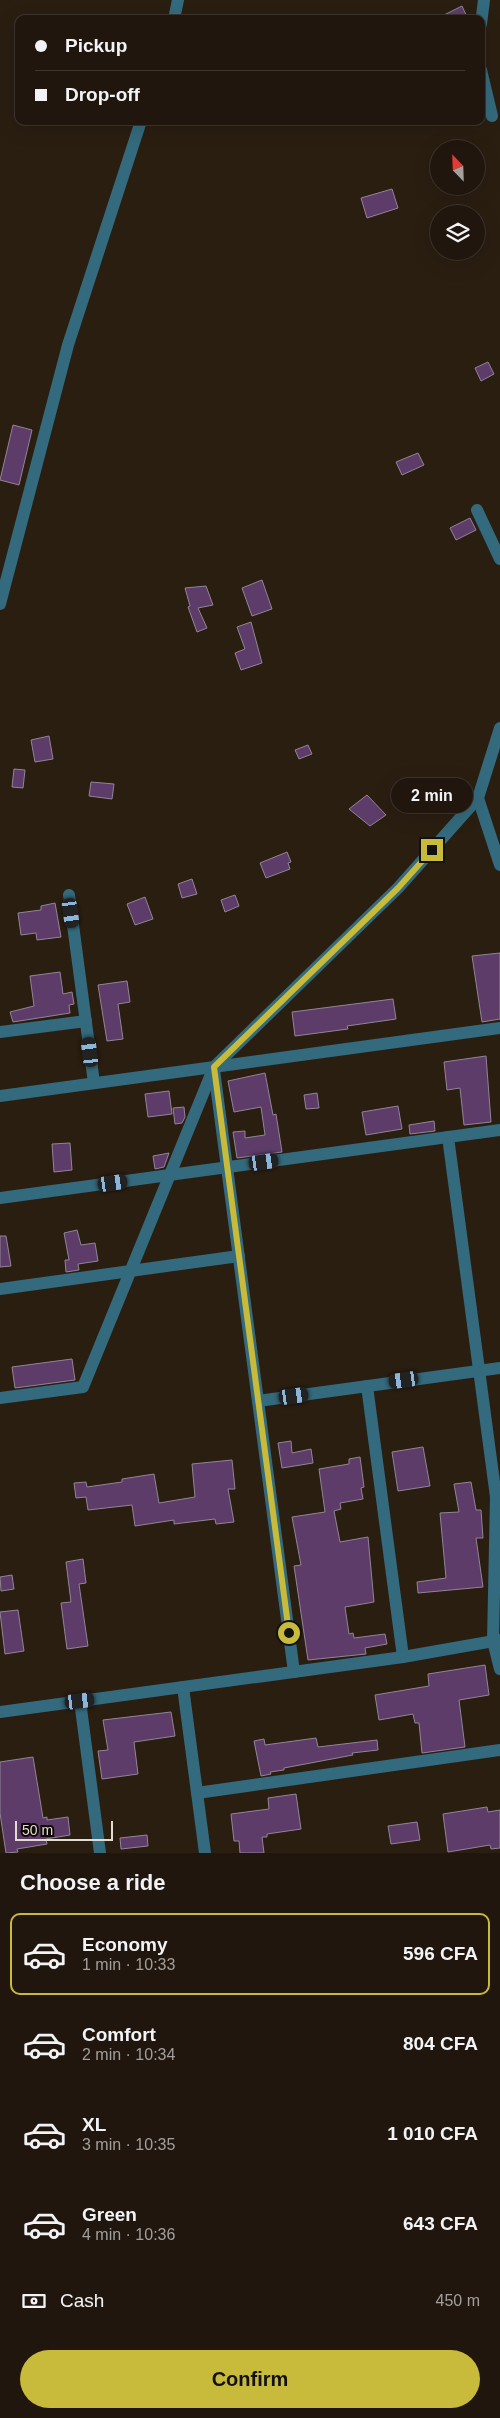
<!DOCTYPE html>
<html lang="en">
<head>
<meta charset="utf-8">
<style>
	:root { --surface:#20160d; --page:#281f16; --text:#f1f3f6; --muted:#a29f9d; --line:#3d352e; --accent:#c8bb3b }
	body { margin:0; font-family:Arial,sans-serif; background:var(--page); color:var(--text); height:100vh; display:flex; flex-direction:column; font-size:19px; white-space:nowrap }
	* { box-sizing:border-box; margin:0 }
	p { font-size:16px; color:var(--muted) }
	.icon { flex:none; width:28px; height:28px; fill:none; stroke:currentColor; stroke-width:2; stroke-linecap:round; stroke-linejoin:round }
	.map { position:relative; height:1853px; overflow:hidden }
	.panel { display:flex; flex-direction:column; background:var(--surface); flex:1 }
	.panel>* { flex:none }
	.banner { position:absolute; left:15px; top:15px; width:470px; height:110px; border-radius:10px; box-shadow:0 5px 20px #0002,0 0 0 1px var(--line); display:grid; align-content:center; height:110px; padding:0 20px; background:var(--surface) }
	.needle { width:32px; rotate:337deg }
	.buttons { position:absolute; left:430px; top:140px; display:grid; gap:10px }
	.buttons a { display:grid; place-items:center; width:55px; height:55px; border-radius:50%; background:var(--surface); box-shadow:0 5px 20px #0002,0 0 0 1px var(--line); font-size:25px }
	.scale { position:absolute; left:15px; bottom:12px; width:98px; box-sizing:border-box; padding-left:5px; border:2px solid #e4dbd3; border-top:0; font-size:14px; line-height:18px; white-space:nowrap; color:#e4dbd3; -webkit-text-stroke:4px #0f0905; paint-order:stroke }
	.end { position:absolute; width:22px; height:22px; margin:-11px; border:6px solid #c8bb3b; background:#111; box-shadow:0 0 0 2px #111 }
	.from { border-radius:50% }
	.bubble { position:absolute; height:35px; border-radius:18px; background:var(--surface); box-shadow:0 5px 20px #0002,0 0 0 1px var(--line); font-size:16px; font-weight:600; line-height:35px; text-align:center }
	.car { position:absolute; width:15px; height:30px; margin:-15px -8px; border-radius:6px; box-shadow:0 0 4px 1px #0007; background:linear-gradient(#222 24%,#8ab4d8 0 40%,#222 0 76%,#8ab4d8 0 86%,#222 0) }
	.banner b { display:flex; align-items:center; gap:18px; height:48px; font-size:19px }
	.banner b+b { border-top:1px solid var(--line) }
	.banner i { width:12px; height:12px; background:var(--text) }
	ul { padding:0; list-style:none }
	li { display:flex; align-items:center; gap:15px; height:82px; margin:0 10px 8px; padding:0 10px; border:2px solid transparent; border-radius:10px }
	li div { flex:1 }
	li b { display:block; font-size:19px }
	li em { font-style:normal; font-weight:600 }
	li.current { border-color:var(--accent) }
	li>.icon { width:45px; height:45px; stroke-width:1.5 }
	h2 { padding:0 20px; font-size:22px; line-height:60px }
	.pay { display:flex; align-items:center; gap:12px; height:55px; padding:0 20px; font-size:19px }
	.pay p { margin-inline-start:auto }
	.button { display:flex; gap:10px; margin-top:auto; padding:10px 20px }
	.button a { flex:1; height:58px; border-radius:30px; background:var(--accent); color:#111; font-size:20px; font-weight:600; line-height:58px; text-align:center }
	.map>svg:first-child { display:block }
</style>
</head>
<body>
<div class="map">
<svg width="500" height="1853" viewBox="0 0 500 1853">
	<rect width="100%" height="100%" fill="#2a1e11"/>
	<g fill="#5d3c69" stroke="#918596">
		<path d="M462 6 468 19H436Z"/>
		<path d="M392 189 398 208 367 218 361 198Z"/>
		<path d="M488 362 494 374 481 381 475 368Z"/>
		<path d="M13 425 32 430 19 485 0 480Z"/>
		<path d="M418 453 424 465 402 475 396 462Z"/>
		<path d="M470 518 476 530 456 540 450 528Z"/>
		<path d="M262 580 272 609 252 616 242 588Z"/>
		<path d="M206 586 213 605 198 608 207 628 197 632 188 607 190 606 185 588Z"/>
		<path d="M251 622 262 663 241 670 235 653 245 649 237 627Z"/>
		<path d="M49 736 53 759 35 762 31 740Z"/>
		<path d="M308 745 312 754 299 759 295 750Z"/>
		<path d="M14 769 25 770 23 788 12 787Z"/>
		<path d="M91 782 114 784 112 799 89 796Z"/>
		<path d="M367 795 386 815 370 826 349 809Z"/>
		<path d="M287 852 291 862 288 863 290 869 266 878 260 863Z"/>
		<path d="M192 879 197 894 182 898 178 884Z"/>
		<path d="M235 895 239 906 225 912 221 900Z"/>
		<path d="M145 897 153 919 135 925 127 904Z"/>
		<path d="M55 903 61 937 37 940 36 933 21 935 18 913 41 910V906Z"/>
		<path d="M500 953V1019L482 1022 472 956Z"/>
		<path d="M60 972 63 994 72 992 74 1004 69 1005 70 1013 13 1022 10 1012 34 1006 30 976Z"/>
		<path d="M127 981 130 1002 118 1004 123 1039 107 1041 98 985Z"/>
		<path d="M393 999 396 1019 347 1026 348 1029 295 1036 292 1012Z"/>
		<path d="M486 1056 491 1122 464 1125 460 1088 447 1090 444 1062Z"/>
		<path d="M265 1073 273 1115 276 1114 282 1152 237 1158 233 1132 245 1131V1138L265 1135 261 1107 234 1112 228 1081Z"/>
		<path d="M169 1091 172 1114 148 1117 145 1094Z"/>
		<path d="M317 1093 319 1108 306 1109 304 1095Z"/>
		<path d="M398 1106 402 1129 366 1135 362 1112Z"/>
		<path d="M184 1107 185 1117 182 1123 175 1124 173 1108Z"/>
		<path d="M434 1121 435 1131 410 1134 409 1125Z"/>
		<path d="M70 1143 72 1170 54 1172 52 1144Z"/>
		<path d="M169 1153 164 1167 155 1169 153 1156Z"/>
		<path d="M77 1230 81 1245 95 1243 98 1261 78 1264 79 1270 66 1272 65 1260H69L64 1233Z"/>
		<path d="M0 1236H6L11 1266 0 1267Z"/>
		<path d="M72 1359 75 1380 15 1388 12 1367Z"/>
		<path d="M291 1441 292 1453 311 1449 313 1463 282 1468 278 1443Z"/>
		<path d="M423 1447 430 1486 398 1491 392 1452Z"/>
		<path d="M360 1457 364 1487 361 1488 363 1499 340 1503 341 1509 334 1511 340 1542 368 1537 374 1602 345 1607 349 1634 353 1633 354 1638 385 1634 387 1644 365 1648 366 1654 308 1660 294 1566 301 1565 292 1517 325 1512 319 1469 349 1464V1459Z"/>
		<path d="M232 1460 235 1489H228L234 1522 216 1524 215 1519 174 1524V1520L135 1526 132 1505 88 1510 86 1497 76 1498 74 1483 86 1482 87 1487 122 1482V1479L154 1474 159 1503 195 1497 192 1464Z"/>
		<path d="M471 1482 476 1510H481L483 1538H476L483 1587 418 1593 417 1582 446 1578 440 1513 459 1512 454 1484Z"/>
		<path d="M83 1559 86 1583 79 1584 88 1646 67 1649 61 1603 71 1602 66 1562Z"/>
		<path d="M12 1575 14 1589 1 1591 0 1577Z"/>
		<path d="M18 1610 24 1651 5 1654 0 1612Z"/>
		<path d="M485 1665 489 1695 459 1700 465 1747 422 1753 419 1723H415L413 1714 379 1720 375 1695 429 1686 428 1674Z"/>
		<path d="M171 1712 175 1736 134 1742 138 1774 102 1779 98 1751 108 1750 103 1720Z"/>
		<path d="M316 1738 318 1747 377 1740 378 1750 352 1753 353 1755 284 1768V1770L270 1772 271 1774 261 1776 254 1741 264 1739 265 1745Z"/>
		<path d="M33 1757 43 1818 47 1817V1820L68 1817 70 1835 46 1839 47 1844 17 1849 18 1852 6 1853 0 1813V1762Z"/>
		<path d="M296 1794 301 1829 267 1834V1837H262L264 1853H240L239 1841H234L231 1814 269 1809 268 1798Z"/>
		<path d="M487 1807 488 1812 500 1810V1848L491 1849 490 1845 448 1852 443 1814Z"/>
		<path d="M417 1822 420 1840 391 1844 388 1826Z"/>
		<path d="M147 1835 148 1846 121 1849 120 1838Z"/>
	</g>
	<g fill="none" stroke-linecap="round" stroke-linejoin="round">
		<g stroke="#346a7d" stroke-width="12">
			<path d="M174 19 178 0"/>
			<path d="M481 24 484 0"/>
			<path d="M481 70 492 116"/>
			<path d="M477 510 500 559"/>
			<path d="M0 604 68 345 141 121"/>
			<path d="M478 798 500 865"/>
			<path d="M69 895 94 1083"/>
			<path d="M0 1032 86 1021"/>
			<path d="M214 1070 294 1672"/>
			<path d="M0 1096 500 1028"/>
			<path d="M448 1137 496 1497 493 1641 500 1669"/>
			<path d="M0 1198 500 1130"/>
			<path d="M0 1289 239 1256"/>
			<path d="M367 1386 403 1657"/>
			<path d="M0 1398 83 1387 214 1067 398 888 478 798 500 728"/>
			<path d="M258 1401 500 1368"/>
			<path d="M183 1687 205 1853"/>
			<path d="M80 1701 100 1853"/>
			<path d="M0 1712 403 1657 500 1640"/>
			<path d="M197 1793 500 1750"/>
		</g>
	</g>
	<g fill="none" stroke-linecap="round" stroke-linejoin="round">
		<path stroke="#c8bb3b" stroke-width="6" d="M289 1633 214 1067 398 888 432 850"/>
	</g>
</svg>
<div class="buttons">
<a><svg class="needle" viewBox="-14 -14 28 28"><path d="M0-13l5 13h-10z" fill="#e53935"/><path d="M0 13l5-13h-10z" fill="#a29f9d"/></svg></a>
<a><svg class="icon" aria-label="layers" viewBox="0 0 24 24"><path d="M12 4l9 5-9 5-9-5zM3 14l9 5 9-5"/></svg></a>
</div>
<div class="scale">50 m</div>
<i class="end from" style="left:289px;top:1633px"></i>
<i class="end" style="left:432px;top:850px"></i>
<div class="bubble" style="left:391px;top:778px;width:82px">2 min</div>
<i class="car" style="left:71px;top:913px;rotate:172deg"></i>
<i class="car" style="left:90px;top:1052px;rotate:353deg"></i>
<i class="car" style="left:264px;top:1162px;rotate:82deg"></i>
<i class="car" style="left:113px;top:1183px;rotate:82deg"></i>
<i class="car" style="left:404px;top:1380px;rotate:262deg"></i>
<i class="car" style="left:294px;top:1396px;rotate:82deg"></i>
<i class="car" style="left:80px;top:1701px;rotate:83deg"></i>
<div class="banner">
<b><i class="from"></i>Pickup</b>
<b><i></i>Drop-off</b>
</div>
</div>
<section class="panel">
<h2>Choose a ride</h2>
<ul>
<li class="current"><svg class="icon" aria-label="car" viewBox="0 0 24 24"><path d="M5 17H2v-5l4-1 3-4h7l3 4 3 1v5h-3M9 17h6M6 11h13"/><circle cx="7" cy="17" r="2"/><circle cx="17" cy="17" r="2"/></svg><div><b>Economy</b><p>1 min · 10:33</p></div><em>596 CFA</em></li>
<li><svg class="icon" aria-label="car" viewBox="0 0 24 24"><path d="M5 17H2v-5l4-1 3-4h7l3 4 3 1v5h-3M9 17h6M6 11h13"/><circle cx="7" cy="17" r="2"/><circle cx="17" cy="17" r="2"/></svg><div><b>Comfort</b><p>2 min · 10:34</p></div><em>804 CFA</em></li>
<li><svg class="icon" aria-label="car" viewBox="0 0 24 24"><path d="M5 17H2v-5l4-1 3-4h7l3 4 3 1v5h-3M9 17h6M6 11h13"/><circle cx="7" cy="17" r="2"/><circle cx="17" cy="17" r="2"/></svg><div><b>XL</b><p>3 min · 10:35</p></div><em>1 010 CFA</em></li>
<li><svg class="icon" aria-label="car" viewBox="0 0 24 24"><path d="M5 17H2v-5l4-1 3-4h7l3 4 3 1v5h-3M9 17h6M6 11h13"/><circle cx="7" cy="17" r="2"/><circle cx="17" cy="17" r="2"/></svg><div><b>Green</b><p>4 min · 10:36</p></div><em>643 CFA</em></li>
</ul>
<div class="pay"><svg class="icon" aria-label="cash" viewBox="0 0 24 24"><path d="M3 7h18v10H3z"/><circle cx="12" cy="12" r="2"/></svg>Cash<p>450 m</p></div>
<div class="button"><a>Confirm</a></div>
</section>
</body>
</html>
